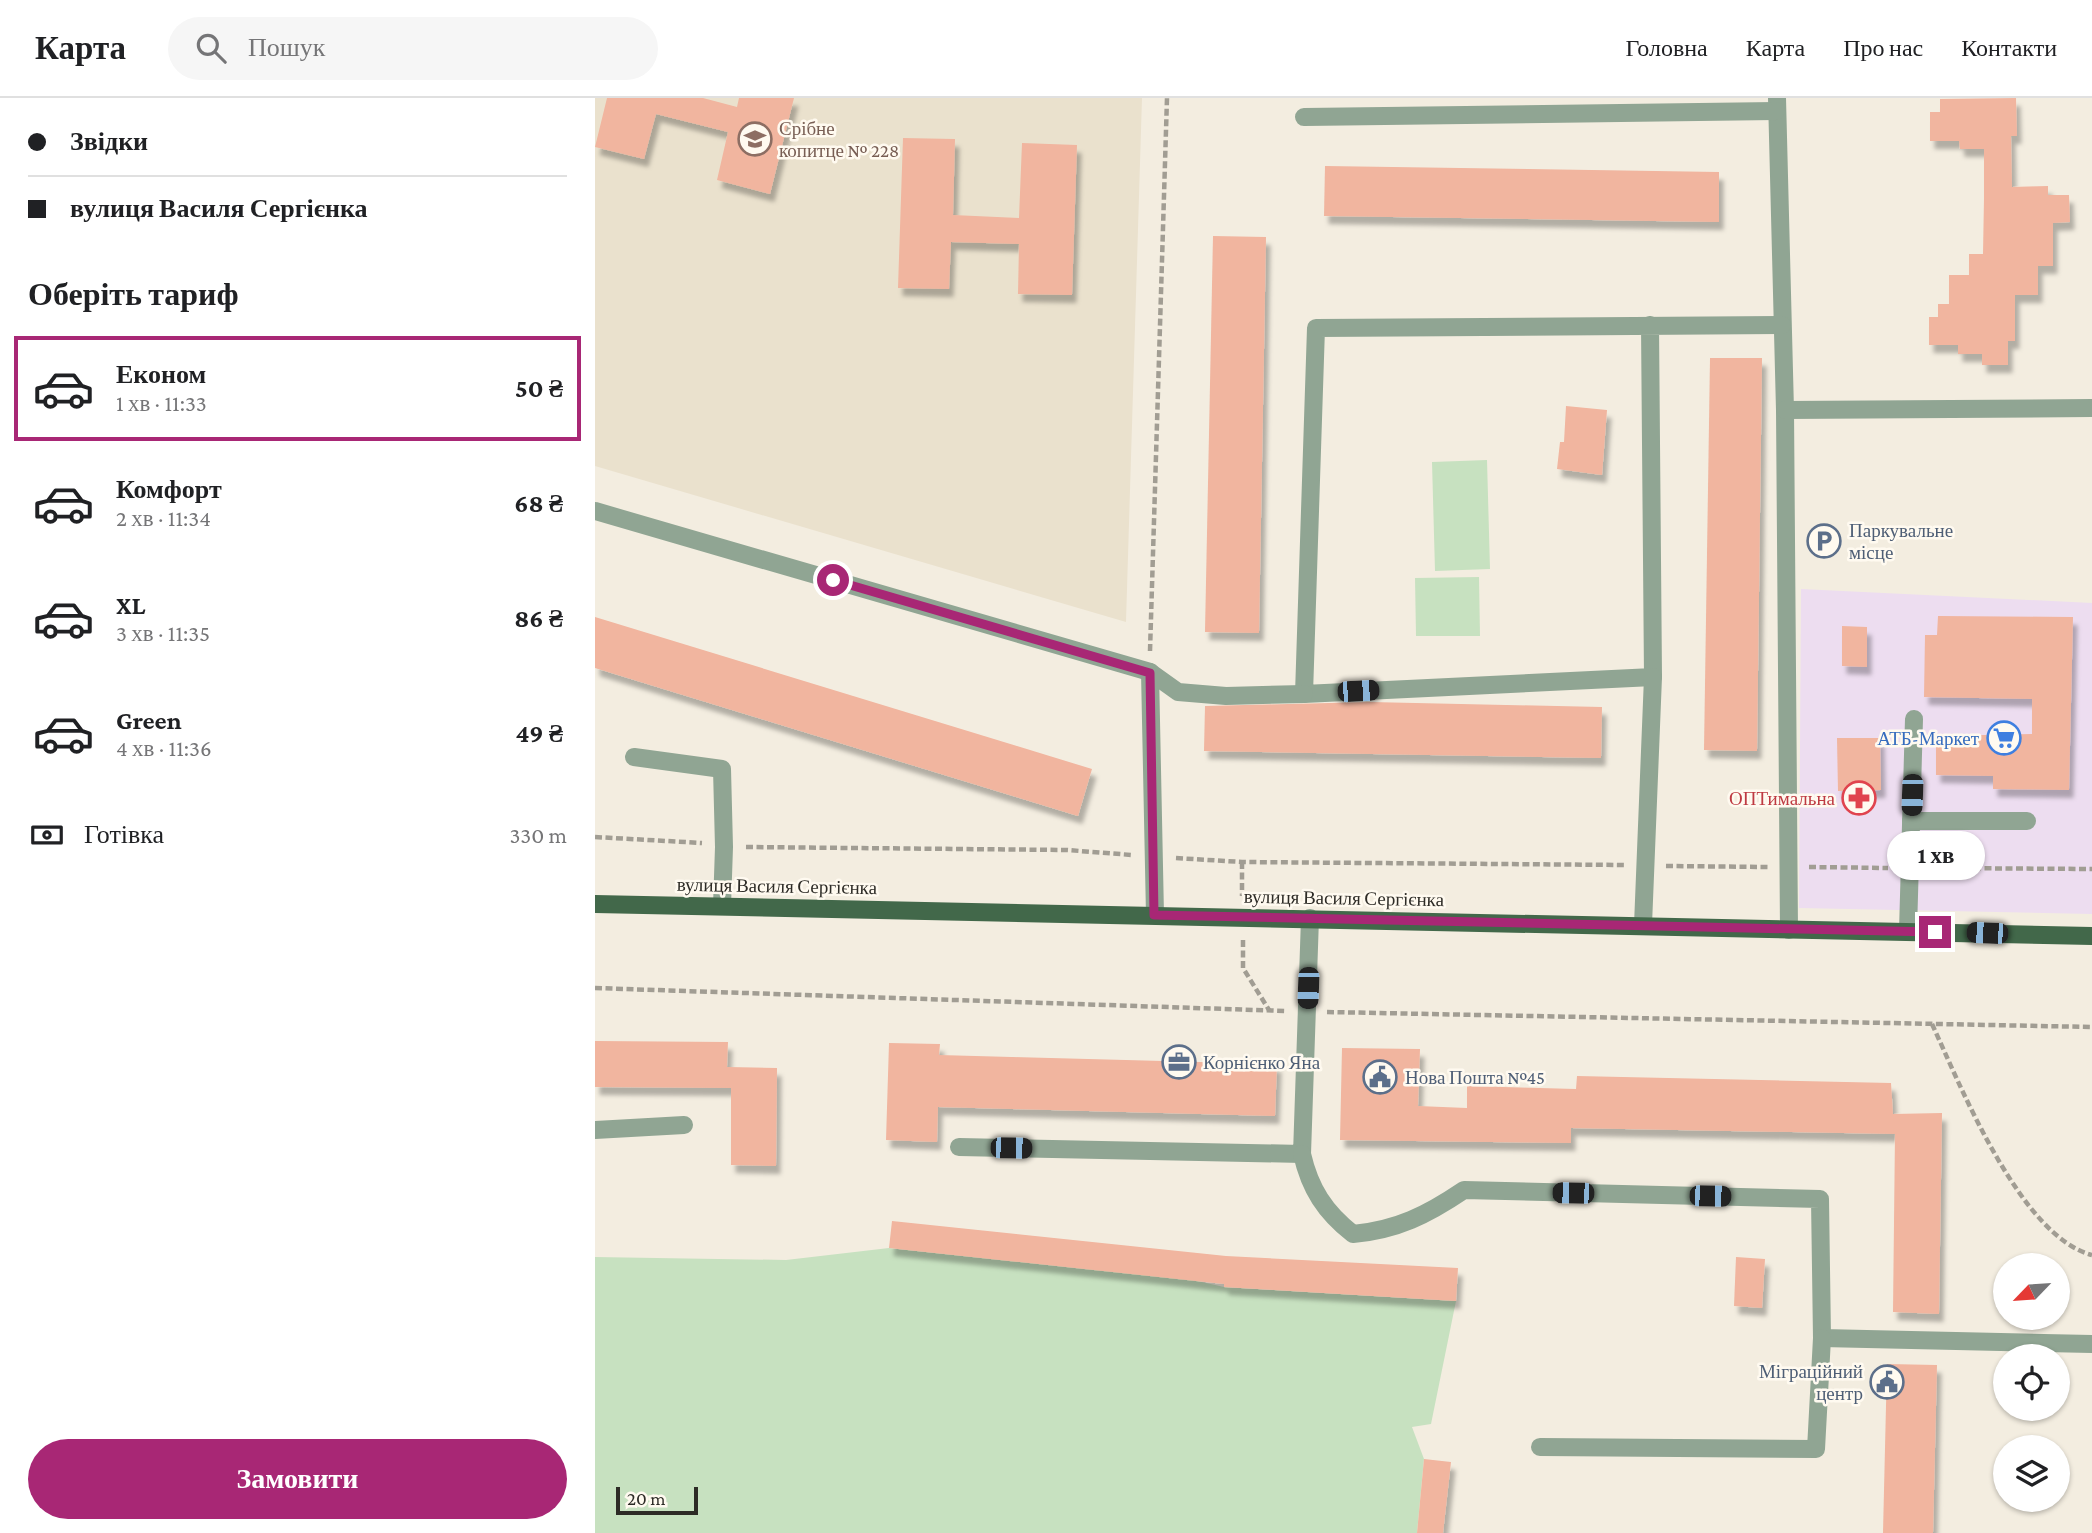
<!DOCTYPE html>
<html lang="uk">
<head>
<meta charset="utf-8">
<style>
	:root { --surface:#fff; --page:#f6f6f6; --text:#202124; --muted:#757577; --line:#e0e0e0; --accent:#a82775 }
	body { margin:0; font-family:"Crimson Pro",serif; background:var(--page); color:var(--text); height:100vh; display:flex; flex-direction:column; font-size:26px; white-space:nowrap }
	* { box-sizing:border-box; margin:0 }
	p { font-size:23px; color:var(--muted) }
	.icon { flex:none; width:38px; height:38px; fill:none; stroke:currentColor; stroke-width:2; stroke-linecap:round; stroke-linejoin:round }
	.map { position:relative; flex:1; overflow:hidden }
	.drawer { display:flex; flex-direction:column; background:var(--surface); width:595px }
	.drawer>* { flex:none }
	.top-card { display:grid; align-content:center; height:154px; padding:0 28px; background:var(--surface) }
	.needle { width:46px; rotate:245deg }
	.buttons { position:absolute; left:1398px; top:1155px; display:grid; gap:14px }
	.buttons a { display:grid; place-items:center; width:77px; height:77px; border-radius:50%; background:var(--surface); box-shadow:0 2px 5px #0004; font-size:35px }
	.scale { position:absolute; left:21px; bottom:18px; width:82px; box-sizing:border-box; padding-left:7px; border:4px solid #2d2b26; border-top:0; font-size:19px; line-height:24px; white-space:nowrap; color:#2d2b26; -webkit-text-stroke:5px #fffaf0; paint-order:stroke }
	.end { position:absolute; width:32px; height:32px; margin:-16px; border:9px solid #a82775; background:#fff; box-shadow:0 0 0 4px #fff }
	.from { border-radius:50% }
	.bubble { position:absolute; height:49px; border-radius:24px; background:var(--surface); box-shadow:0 2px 5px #0004; font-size:23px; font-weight:700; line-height:49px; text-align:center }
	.car { position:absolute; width:21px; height:42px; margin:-21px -10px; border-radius:9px; box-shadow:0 0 5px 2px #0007; background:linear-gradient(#222 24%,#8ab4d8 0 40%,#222 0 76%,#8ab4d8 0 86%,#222 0) }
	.top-card b { display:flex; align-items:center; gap:24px; height:66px; font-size:26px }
	.top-card b+b { border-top:2px solid var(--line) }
	.top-card i { width:18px; height:18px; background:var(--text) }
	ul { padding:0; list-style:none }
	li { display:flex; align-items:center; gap:21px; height:105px; margin:0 14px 10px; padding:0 14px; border:4px solid transparent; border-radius:0px }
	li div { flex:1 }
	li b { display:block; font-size:26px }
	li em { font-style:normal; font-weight:700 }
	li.active { border-color:var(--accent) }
	li>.icon { width:63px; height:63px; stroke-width:1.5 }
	h2 { padding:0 28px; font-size:32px; line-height:84px }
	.pay { display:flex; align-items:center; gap:18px; height:77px; padding:0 28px; font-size:26px }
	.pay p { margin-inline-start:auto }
	.action { display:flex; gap:14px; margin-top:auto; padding:14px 28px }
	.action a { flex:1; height:80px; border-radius:42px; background:var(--accent); color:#fff; font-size:28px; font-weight:700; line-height:80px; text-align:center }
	header { display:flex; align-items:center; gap:42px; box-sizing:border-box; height:98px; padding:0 35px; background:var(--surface); border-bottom:2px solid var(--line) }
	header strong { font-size:33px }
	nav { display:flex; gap:38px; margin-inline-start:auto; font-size:24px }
	.search { width:490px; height:63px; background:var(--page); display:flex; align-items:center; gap:18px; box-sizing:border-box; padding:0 24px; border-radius:38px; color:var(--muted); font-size:26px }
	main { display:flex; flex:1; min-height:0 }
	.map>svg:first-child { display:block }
</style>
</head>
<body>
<header>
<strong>Карта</strong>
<div class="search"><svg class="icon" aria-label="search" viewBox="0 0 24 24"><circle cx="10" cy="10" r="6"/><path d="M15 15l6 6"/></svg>Пошук</div>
<nav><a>Головна</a><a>Карта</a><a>Про нас</a><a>Контакти</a></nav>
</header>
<main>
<section class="drawer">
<div class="top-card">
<b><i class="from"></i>Звідки</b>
<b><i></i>вулиця Василя Сергієнка</b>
</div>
<h2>Оберіть тариф</h2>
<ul>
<li class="active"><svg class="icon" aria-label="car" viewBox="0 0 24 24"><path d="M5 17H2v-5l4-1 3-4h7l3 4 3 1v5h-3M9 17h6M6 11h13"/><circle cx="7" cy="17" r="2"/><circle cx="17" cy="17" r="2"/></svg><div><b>Економ</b><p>1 хв · 11:33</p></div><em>50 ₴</em></li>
<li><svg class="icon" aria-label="car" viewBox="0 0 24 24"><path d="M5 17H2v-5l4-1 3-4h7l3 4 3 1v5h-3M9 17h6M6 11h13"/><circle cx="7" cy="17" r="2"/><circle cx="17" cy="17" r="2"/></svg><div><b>Комфорт</b><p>2 хв · 11:34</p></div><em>68 ₴</em></li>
<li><svg class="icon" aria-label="car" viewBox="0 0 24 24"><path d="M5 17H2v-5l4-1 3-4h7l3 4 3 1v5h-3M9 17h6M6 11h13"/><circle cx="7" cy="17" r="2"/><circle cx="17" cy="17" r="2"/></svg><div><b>XL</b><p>3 хв · 11:35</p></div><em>86 ₴</em></li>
<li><svg class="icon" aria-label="car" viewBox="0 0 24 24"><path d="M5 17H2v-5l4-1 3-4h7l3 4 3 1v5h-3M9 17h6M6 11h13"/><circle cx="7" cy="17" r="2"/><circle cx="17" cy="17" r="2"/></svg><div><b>Green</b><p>4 хв · 11:36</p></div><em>49 ₴</em></li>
</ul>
<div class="pay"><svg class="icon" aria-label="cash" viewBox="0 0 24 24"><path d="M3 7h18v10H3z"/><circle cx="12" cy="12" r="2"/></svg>Готівка<p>330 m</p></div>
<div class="action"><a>Замовити</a></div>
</section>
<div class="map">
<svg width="1497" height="1435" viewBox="0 0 1497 1435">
	<defs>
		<filter id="shadow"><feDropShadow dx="4.5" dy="8" stdDeviation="2" flood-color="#0004"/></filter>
	</defs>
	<rect width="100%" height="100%" fill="#f3ede0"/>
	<path fill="#edddf0" d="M1206 491 1497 505V816L1204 810Z"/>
	<path fill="#eae1cd" d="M0 0H547L531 524 0 368Z"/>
	<g fill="#c7e1c0">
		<path d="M892 362 895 471 840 473 837 364Z"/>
		<path d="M884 479 885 538H821L820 480Z"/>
		<path d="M294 1150 598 1182 629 1189 861 1203 836 1326 817 1329 829 1361 822 1435H0V1159L191 1162Z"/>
	</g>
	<g fill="#f1b59f" filter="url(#shadow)">
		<path d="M12 0H108L142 9 144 0H199L175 96 122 82 133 34 61 16 49 61 0 49Z"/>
		<path d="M1421 0 1422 38H1416L1417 89 1453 88V97H1474L1475 124 1458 125V168H1443V197H1420V243H1413V267H1387V256H1363V247H1334V219H1343V206H1354V177H1374V156H1388L1389 100V51H1365L1364 43H1335V14H1345V1Z"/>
		<path d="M308 40 360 41 358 117 424 120 427 45 482 47 477 197 423 196 424 146 356 144 354 191 303 190Z"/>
		<path d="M730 68 1124 74V124L729 118Z"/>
		<path d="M618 138 671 139 664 535 610 534Z"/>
		<path d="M1115 260H1167L1162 653 1109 652Z"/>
		<path d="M971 308 1012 312 1007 377 962 371 965 344H969Z"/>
		<path d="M1343 518 1478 519 1474 692 1398 691V678L1341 677V638L1437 636V601L1329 599 1330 537H1342Z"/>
		<path d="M0 519 497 671 483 718 0 570Z"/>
		<path d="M1247 528 1272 529V569L1247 568Z"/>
		<path d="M775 604 1007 609 1006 660 609 653 610 608Z"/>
		<path d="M1242 640H1285L1286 692 1243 693Z"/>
		<path d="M0 943 133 944 132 969 182 970 181 1068 136 1067V990L0 989Z"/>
		<path d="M294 945 345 946 344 957 682 966 680 1018 343 1009 342 1044 291 1042Z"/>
		<path d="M747 950 825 951 823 1008 872 1010V988L981 991 982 978 1296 985 1298 1016 1347 1015 1344 1216 1298 1214 1300 1036 976 1030V1045L745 1042Z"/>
		<path d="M297 1123 631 1158 863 1170 861 1203 629 1189V1186L294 1150Z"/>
		<path d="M1141 1159 1170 1161 1167 1210 1139 1208Z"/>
		<path d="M1292 1266 1342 1267 1338 1435H1288Z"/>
		<path d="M829 1361 856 1364 848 1435H822Z"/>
	</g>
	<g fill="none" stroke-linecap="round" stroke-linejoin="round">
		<g stroke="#a19d93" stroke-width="4.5" stroke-dasharray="7 3.5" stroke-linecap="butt">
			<path d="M555 553 572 0"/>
			<path d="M0 739 107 745"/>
			<path d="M151 749 472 752 537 757"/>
			<path d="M581 760 647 764 1031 767"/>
			<path d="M647 764V798"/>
			<path d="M1071 768 1174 769"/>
			<path d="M1214 769 1293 770"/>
			<path d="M1337 770 1497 771"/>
			<path d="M648 842V870L674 912"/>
			<path d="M0 890 691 913"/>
			<path d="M732 914 1497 929"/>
			<path d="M1337 926C1366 989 1426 1139 1497 1157"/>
		</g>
		<g stroke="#90a593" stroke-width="18">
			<path d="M1182 0 1190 312 1194 832"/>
			<path d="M709 19 1181 13"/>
			<path d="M1055 227 1058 579 709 596 721 230 1187 227"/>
			<path d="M1190 312 1497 310"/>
			<path d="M0 413 555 574 560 817"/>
			<path d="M555 574 583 594 631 598 709 596"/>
			<path d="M39 659 127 671 129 749 127 808"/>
			<path d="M1316 723H1432"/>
			<path d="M1048 827 1058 579"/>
			<path d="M1313 833 1319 621"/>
			<path d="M0 1032 89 1027"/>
			<path d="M364 1049 707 1056 715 820"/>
			<path d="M707 1056C715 1091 730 1114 758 1136 802 1132 832 1117 869 1092L1225 1101 1227 1240 1497 1246"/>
			<path d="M945 1349 1221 1351 1227 1240"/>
		</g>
		<path stroke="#42684a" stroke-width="18" d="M0 806 1497 838"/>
	</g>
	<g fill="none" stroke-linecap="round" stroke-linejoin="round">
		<path stroke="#a82775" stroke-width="9" d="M238 482 555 575 559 817 1340 834"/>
	</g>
	<defs>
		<symbol id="school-ring" viewBox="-11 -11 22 22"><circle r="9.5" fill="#fffaf0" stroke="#8d6e63" stroke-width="1.5"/><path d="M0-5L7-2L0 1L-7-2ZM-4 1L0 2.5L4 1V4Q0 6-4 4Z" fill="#8d6e63"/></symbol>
		<symbol id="parking-ring" viewBox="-11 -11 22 22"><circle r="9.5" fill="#fffaf0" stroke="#5c6f8a" stroke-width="1.5"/><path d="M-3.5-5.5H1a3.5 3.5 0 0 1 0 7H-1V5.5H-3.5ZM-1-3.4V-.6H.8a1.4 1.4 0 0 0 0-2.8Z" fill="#5c6f8a"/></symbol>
		<symbol id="supermarket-ring" viewBox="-11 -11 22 22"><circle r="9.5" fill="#fffaf0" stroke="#3f7fe0" stroke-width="1.5"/><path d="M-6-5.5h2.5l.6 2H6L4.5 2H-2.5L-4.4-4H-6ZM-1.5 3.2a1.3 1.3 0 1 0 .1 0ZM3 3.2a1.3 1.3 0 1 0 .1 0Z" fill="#3f7fe0"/></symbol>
		<symbol id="pharmacy-ring" viewBox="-11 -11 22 22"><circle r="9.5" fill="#fffaf0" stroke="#e0444e" stroke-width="1.5"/><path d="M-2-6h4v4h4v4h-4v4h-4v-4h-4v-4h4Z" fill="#e0444e"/></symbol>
		<symbol id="office-ring" viewBox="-11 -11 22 22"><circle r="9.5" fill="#fffaf0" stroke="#5c6f8a" stroke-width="1.5"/><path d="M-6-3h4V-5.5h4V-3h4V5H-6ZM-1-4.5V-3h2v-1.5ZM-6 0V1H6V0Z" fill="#5c6f8a"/></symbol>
		<symbol id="civic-ring" viewBox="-11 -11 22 22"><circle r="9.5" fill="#fffaf0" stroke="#5c6f8a" stroke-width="1.5"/><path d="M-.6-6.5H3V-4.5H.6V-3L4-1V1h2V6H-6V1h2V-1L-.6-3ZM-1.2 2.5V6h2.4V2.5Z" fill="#5c6f8a"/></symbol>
	</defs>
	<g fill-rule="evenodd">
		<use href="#school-ring" x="141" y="22" width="38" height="38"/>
		<use href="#parking-ring" x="1210" y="424" width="38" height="38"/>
		<use href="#supermarket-ring" x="1390" y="621" width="38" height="38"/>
		<use href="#pharmacy-ring" x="1245" y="681" width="38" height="38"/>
		<use href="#office-ring" x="565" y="945" width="38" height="38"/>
		<use href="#civic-ring" x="766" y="960" width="38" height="38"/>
		<use href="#civic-ring" x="1273" y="1265" width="38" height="38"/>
	</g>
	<g text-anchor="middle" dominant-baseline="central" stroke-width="5" stroke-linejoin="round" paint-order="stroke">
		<g font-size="19" fill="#785e54" stroke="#fffaf0" text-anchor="start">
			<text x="184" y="30">Срібне<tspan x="184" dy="22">копитце № 228</tspan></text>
		</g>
		<g font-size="19" fill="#4e5e75" stroke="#fffaf0" text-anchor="start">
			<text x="1254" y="432">Паркувальне<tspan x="1254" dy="22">місце</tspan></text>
			<text x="608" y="964">Корнієнко Яна</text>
			<text x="810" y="979">Нова Пошта №45</text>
			<text x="1268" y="1273" text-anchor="end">Міграційний<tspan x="1268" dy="22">центр</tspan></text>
		</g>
		<g font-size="19" fill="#366cbe" stroke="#fffaf0" text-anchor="end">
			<text x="1384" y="640">АТБ-Маркет</text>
		</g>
		<g font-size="19" fill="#be3a42" stroke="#fffaf0" text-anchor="end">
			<text x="1240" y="700">ОПТимальна</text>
		</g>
		<g font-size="19" fill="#2d2b26" stroke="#fffaf0">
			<text transform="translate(182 788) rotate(1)">вулиця Василя Сергієнка</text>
			<text transform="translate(749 800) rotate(1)">вулиця Василя Сергієнка</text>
		</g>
	</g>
</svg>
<div class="buttons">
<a><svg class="needle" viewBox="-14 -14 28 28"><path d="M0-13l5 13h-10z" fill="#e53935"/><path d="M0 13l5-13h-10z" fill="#757577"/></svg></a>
<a><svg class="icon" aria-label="locate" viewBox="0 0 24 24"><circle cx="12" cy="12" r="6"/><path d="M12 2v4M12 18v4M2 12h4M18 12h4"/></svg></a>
<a><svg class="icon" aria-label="layers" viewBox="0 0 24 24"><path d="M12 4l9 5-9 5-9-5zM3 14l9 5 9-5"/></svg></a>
</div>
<div class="scale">20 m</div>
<i class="end from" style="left:238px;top:482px"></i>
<i class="end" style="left:1340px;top:834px"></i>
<div class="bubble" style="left:1292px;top:733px;width:98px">1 хв</div>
<i class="car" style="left:763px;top:593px;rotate:87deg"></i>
<i class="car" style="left:1317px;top:697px;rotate:182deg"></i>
<i class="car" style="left:1392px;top:835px;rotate:272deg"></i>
<i class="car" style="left:713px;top:890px;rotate:182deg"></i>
<i class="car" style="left:416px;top:1050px;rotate:91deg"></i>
<i class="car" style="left:978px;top:1095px;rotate:271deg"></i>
<i class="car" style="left:1115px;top:1098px;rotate:91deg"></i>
</div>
</main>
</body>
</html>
